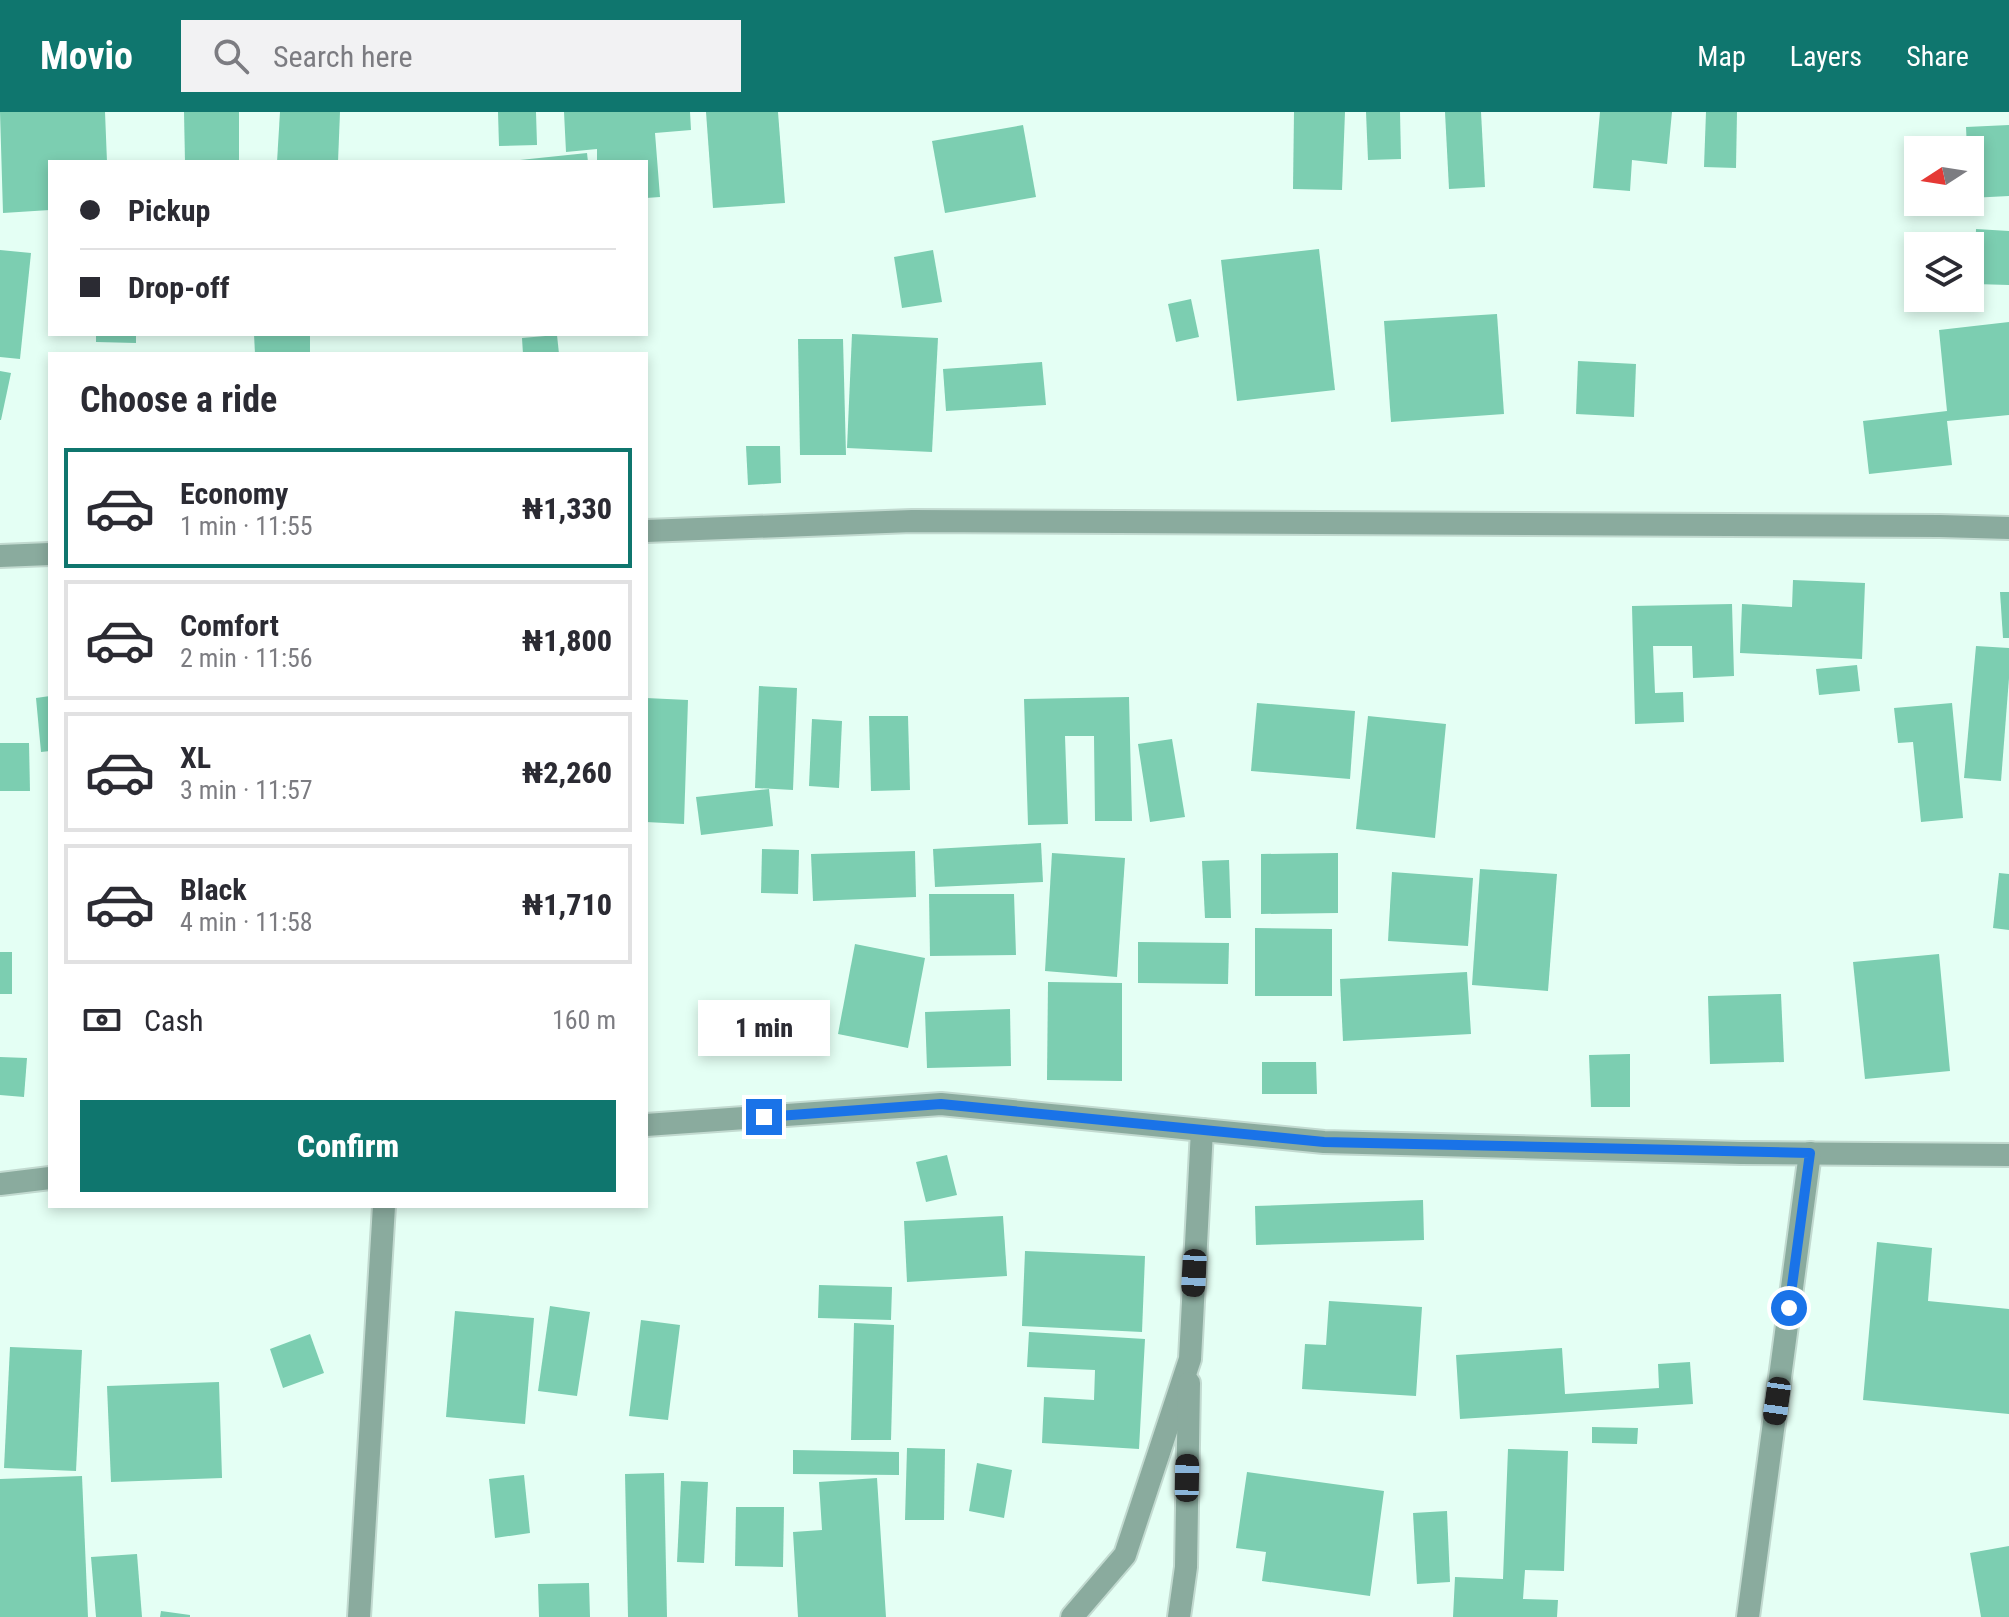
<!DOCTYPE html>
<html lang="en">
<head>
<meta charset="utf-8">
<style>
	:root { --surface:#fff; --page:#f2f2f3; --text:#2b2b33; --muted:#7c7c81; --line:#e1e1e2; --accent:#0f766e }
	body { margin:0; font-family:"Roboto Condensed",sans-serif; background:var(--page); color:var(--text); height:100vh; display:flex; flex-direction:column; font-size:30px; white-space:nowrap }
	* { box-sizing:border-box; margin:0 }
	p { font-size:26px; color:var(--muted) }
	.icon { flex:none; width:44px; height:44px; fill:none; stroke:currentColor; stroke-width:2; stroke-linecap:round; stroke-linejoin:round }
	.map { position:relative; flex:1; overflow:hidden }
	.sheet { position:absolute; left:48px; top:240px; width:600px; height:856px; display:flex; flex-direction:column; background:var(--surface); border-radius:0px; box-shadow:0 4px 12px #0003 }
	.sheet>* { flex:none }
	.hud { position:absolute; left:48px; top:48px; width:600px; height:176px; border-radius:0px; box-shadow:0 4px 12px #0003; display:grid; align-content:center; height:176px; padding:0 32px; background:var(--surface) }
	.needle { width:52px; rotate:258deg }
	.fabs { position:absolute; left:1904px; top:24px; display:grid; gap:16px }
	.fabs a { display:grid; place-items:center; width:80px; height:80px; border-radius:0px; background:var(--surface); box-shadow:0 4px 12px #0003; font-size:40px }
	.end { position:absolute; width:36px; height:36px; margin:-18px; border:10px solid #1a73e8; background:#fff; box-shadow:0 0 0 4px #fff }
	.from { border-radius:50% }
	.bubble { position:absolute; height:56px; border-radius:0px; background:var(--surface); box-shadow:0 4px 12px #0003; font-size:26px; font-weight:800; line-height:56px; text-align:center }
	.car { position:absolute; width:24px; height:48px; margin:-24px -12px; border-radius:10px; box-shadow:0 0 6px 2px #0007; background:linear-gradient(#222 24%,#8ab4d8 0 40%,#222 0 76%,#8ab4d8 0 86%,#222 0) }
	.hud b { display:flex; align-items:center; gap:28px; height:76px; font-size:30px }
	.hud b+b { border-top:2px solid var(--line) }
	.hud i { width:20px; height:20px; background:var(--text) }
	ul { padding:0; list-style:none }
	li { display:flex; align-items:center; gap:24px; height:120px; margin:0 16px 12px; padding:0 16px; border:4px solid var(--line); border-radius:0px }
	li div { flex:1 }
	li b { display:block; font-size:30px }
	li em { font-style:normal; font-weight:800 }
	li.selected { border-color:var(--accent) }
	li>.icon { width:72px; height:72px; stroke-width:1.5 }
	h2 { padding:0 32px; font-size:36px; line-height:96px }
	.pay { display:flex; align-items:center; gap:20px; height:88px; padding:0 32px; font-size:30px }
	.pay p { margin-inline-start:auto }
	.button { display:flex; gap:16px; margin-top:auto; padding:16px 32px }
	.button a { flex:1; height:92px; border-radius:0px; background:var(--accent); color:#fff; font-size:32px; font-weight:800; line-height:92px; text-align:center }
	header { display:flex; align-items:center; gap:48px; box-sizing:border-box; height:112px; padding:0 40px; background:var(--accent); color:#fff }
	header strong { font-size:38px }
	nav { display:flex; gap:44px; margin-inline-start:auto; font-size:28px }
	.search { width:560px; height:72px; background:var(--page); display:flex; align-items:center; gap:20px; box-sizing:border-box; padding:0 28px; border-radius:0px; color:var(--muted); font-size:30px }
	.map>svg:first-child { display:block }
</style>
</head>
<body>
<header>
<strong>Movio</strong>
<div class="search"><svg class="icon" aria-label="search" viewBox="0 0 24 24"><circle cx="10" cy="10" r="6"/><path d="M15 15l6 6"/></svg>Search here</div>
<nav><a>Map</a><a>Layers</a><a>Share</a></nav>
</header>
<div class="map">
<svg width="2009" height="1505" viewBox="0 0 2009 1505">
	<rect width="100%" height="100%" fill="#e4fff4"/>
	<g fill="#7cceb1">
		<path d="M0 0H105L107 50H50V98L3 101Z"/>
		<path d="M184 0H239V50H185Z"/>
		<path d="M280 0H340L338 50H277Z"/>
		<path d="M498 0H536L537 33 499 34Z"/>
		<path d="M564 0H690L691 18 655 21 660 85 646 86V50H597V37L566 40Z"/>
		<path d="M706 0H778L785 91 713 96Z"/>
		<path d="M1294 0H1345L1342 78 1293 77Z"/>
		<path d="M1366 0H1400L1401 47 1368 48Z"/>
		<path d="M1445 0H1481L1485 75 1449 77Z"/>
		<path d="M1600 0H1672L1667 52 1632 48 1630 79 1593 76Z"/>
		<path d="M1706 0H1737L1736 56 1704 55Z"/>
		<path d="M1023 13 1036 85 945 101 932 29Z"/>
		<path d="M2009 13V84L1970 86V38H1967L1966 15Z"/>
		<path d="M587 41 588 50H520V48Z"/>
		<path d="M1976 117 2009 119V173L1975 172Z"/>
		<path d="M1319 137 1335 278 1237 289 1221 148Z"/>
		<path d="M0 138 31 141 20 247 0 245Z"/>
		<path d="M933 138 942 190 902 196 894 145Z"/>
		<path d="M1191 187 1199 225 1176 230 1168 192Z"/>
		<path d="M1497 202 1504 302 1391 310 1384 209Z"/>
		<path d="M2009 210V303L1947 309 1952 353 1869 362 1863 309 1947 299 1939 218Z"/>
		<path d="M96 222H136V231L96 230Z"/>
		<path d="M254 222H310V242H255Z"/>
		<path d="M852 222 938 226 932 340 847 336Z"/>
		<path d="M557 223 559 242H523L522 226Z"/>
		<path d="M798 227H843L846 343H800Z"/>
		<path d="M1578 249 1636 252 1634 305 1576 302Z"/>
		<path d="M1042 250 1046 293 946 299 943 257Z"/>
		<path d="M0 259 11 261 1 308H0Z"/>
		<path d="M746 334H780L781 371 748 373Z"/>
		<path d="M1793 468 1865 471 1862 547 1740 541 1742 492 1792 495Z"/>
		<path d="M2000 480H2009V526H2003Z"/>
		<path d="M1732 492 1734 564 1693 566 1692 534H1653L1655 581 1683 580 1684 610 1635 612 1632 494Z"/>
		<path d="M1976 534 2009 536V566L2001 669 1964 666Z"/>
		<path d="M1857 553 1860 579 1819 583 1816 557Z"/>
		<path d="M759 574 797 576 793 678 755 676Z"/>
		<path d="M50 584V639L41 640 36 586Z"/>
		<path d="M1129 585 1132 709H1095L1094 624H1065L1068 712 1028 713 1024 587Z"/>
		<path d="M646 586 688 588 684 712 646 710Z"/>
		<path d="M1257 591 1355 599 1350 667 1251 659Z"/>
		<path d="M1952 591 1963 706 1921 710 1913 630 1898 631 1894 596Z"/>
		<path d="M869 604H908L910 678 871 679Z"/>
		<path d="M1368 604 1446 612 1435 726 1356 717Z"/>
		<path d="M812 607 842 609 839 676 809 674Z"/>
		<path d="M1172 627 1185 705 1150 710 1138 632Z"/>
		<path d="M0 631H29L30 679H0Z"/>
		<path d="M769 677 773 714 701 723 696 685Z"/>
		<path d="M1041 731 1043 770 935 775 933 737Z"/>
		<path d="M762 737 799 738 798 782 761 781Z"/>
		<path d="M915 739 916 785 813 789 811 742Z"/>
		<path d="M1052 741 1125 746 1117 865 1045 859Z"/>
		<path d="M1338 741V801L1261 802V742Z"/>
		<path d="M1229 748 1231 806H1205L1202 749Z"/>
		<path d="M1480 757 1557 762 1548 879 1472 873Z"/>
		<path d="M1392 760 1473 766 1468 834 1388 829Z"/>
		<path d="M1999 761 2009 762V818L1993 816Z"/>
		<path d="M929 782H1014L1016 843 930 844Z"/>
		<path d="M1255 816 1332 817V884H1255Z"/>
		<path d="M1138 830 1229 831 1228 872 1138 871Z"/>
		<path d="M855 832 925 846 908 936 838 922Z"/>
		<rect x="0" y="840" width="12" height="42"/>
		<path d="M1939 842 1950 959 1865 967 1853 850Z"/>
		<path d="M1467 860 1471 922 1343 929 1340 867Z"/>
		<path d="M1048 870 1122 871V969L1047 968Z"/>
		<path d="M1781 882 1784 950 1710 952 1708 884Z"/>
		<path d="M1010 897 1011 954 927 956 925 900Z"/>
		<path d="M1630 942V995H1591L1589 943Z"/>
		<path d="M0 945 27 946 24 985 0 983Z"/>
		<path d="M1262 950H1316L1317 982H1262Z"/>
		<path d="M947 1043 957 1083 926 1090 916 1050Z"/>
		<path d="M1423 1088 1424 1128 1256 1133 1255 1094Z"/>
		<path d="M1003 1104 1007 1164 907 1170 904 1109Z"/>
		<path d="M1877 1130 1932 1136 1928 1189 2009 1197V1302L1863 1288Z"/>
		<path d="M1025 1139 1145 1144 1142 1220 1022 1214Z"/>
		<path d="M819 1173 892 1175 891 1208 818 1206Z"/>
		<path d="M1329 1189 1422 1195 1416 1284 1302 1277 1305 1232 1326 1233Z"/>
		<path d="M550 1194 590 1200 577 1284 538 1279Z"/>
		<path d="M455 1199 534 1206 525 1312 446 1305Z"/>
		<path d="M641 1208 680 1213 668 1308 629 1304Z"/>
		<path d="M854 1211 894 1213 891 1328H851Z"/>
		<path d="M1029 1220 1145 1227 1139 1337 1042 1331 1044 1285 1094 1288 1095 1258 1027 1255Z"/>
		<path d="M310 1222 324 1261 283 1276 270 1237Z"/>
		<path d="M10 1235 82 1238 76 1359 4 1356Z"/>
		<path d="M1562 1236 1565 1282 1659 1276 1658 1252 1690 1250 1693 1292 1460 1307 1456 1243Z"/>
		<path d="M219 1270 222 1366 111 1370 107 1274Z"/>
		<path d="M1592 1315 1638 1316 1637 1332 1592 1331Z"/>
		<path d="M907 1336 945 1337 944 1408H905Z"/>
		<path d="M1508 1337 1568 1339 1564 1459 1525 1458 1523 1487 1558 1488 1557 1505H1453L1455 1465 1503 1467Z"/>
		<path d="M793 1338 899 1340V1363L793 1362Z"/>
		<path d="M977 1351 1012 1358 1004 1406 969 1399Z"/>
		<path d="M1247 1360 1384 1379 1370 1484 1262 1469 1266 1440 1236 1436Z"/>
		<path d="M664 1361 667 1505H628L625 1362Z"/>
		<path d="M524 1363 530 1421 495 1426 489 1367Z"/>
		<path d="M82 1364 88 1505H0V1367Z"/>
		<path d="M877 1366 886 1505H798L793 1420 822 1418 819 1370Z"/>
		<path d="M681 1369 708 1370 704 1451 677 1450Z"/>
		<path d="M736 1395H784L783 1455 735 1454Z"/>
		<path d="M1447 1399 1450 1470 1417 1472 1413 1401Z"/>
		<path d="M2009 1434V1505H1981L1970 1441Z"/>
		<path d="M137 1442 142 1505H96L91 1445Z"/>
		<path d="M589 1471 590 1505H539L538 1472Z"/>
		<path d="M161 1499 190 1503V1505H160Z"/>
	</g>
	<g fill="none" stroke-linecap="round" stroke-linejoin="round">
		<defs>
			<g id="minor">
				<path d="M646 419 912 409 1940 414 2009 416"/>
				<path d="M0 444 50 442"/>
				<path d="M646 1013 941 992 1324 1030 1741 1041 2009 1043"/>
				<path d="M0 1072 50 1066"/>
				<path d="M359 1505 384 1094"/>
				<path d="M1072 1505 1125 1443 1190 1247 1202 1018"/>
				<path d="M1179 1505 1186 1455 1189 1271"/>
				<path d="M1748 1505 1810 1041"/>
			</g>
		</defs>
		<use href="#minor" stroke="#c2dad0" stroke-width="26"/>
		<use href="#minor" stroke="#8aab9e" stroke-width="22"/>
	</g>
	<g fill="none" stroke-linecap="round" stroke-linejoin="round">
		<path stroke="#1a73e8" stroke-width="10" d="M764 1005 941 992 1324 1030 1810 1041 1789 1196"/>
	</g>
</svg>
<div class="fabs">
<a><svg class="needle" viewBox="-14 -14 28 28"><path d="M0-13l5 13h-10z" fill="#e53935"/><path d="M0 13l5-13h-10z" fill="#7c7c81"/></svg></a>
<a><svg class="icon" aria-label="layers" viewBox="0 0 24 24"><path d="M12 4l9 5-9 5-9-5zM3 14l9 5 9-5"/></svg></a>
</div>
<i class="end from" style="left:1789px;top:1196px"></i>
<i class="end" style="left:764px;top:1005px"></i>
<div class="bubble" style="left:698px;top:888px;width:132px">1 min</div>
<i class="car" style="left:1194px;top:1161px;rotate:183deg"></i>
<i class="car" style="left:1777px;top:1289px;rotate:188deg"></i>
<i class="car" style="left:1187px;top:1366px;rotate:1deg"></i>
<div class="hud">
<b><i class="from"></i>Pickup</b>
<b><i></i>Drop-off</b>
</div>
<section class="sheet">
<h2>Choose a ride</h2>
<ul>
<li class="selected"><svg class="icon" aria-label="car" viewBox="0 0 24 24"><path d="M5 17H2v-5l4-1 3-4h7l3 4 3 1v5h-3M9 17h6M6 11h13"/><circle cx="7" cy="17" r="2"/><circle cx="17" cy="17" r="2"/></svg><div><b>Economy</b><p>1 min · 11:55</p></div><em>₦1,330</em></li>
<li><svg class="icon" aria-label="car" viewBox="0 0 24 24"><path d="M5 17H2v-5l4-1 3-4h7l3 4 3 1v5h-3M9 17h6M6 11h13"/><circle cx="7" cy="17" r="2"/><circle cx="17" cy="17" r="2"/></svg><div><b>Comfort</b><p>2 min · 11:56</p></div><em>₦1,800</em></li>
<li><svg class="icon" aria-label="car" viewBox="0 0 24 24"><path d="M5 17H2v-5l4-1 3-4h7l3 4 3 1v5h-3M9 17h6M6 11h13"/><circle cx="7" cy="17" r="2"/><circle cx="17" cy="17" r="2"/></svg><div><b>XL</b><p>3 min · 11:57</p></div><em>₦2,260</em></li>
<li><svg class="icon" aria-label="car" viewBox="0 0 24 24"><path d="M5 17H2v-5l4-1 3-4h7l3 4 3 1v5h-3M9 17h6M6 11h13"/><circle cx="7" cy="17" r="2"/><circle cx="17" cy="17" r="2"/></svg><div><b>Black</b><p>4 min · 11:58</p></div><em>₦1,710</em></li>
</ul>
<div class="pay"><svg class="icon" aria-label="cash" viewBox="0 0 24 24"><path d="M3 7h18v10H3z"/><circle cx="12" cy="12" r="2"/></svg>Cash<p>160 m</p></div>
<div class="button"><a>Confirm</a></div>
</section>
</div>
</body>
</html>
